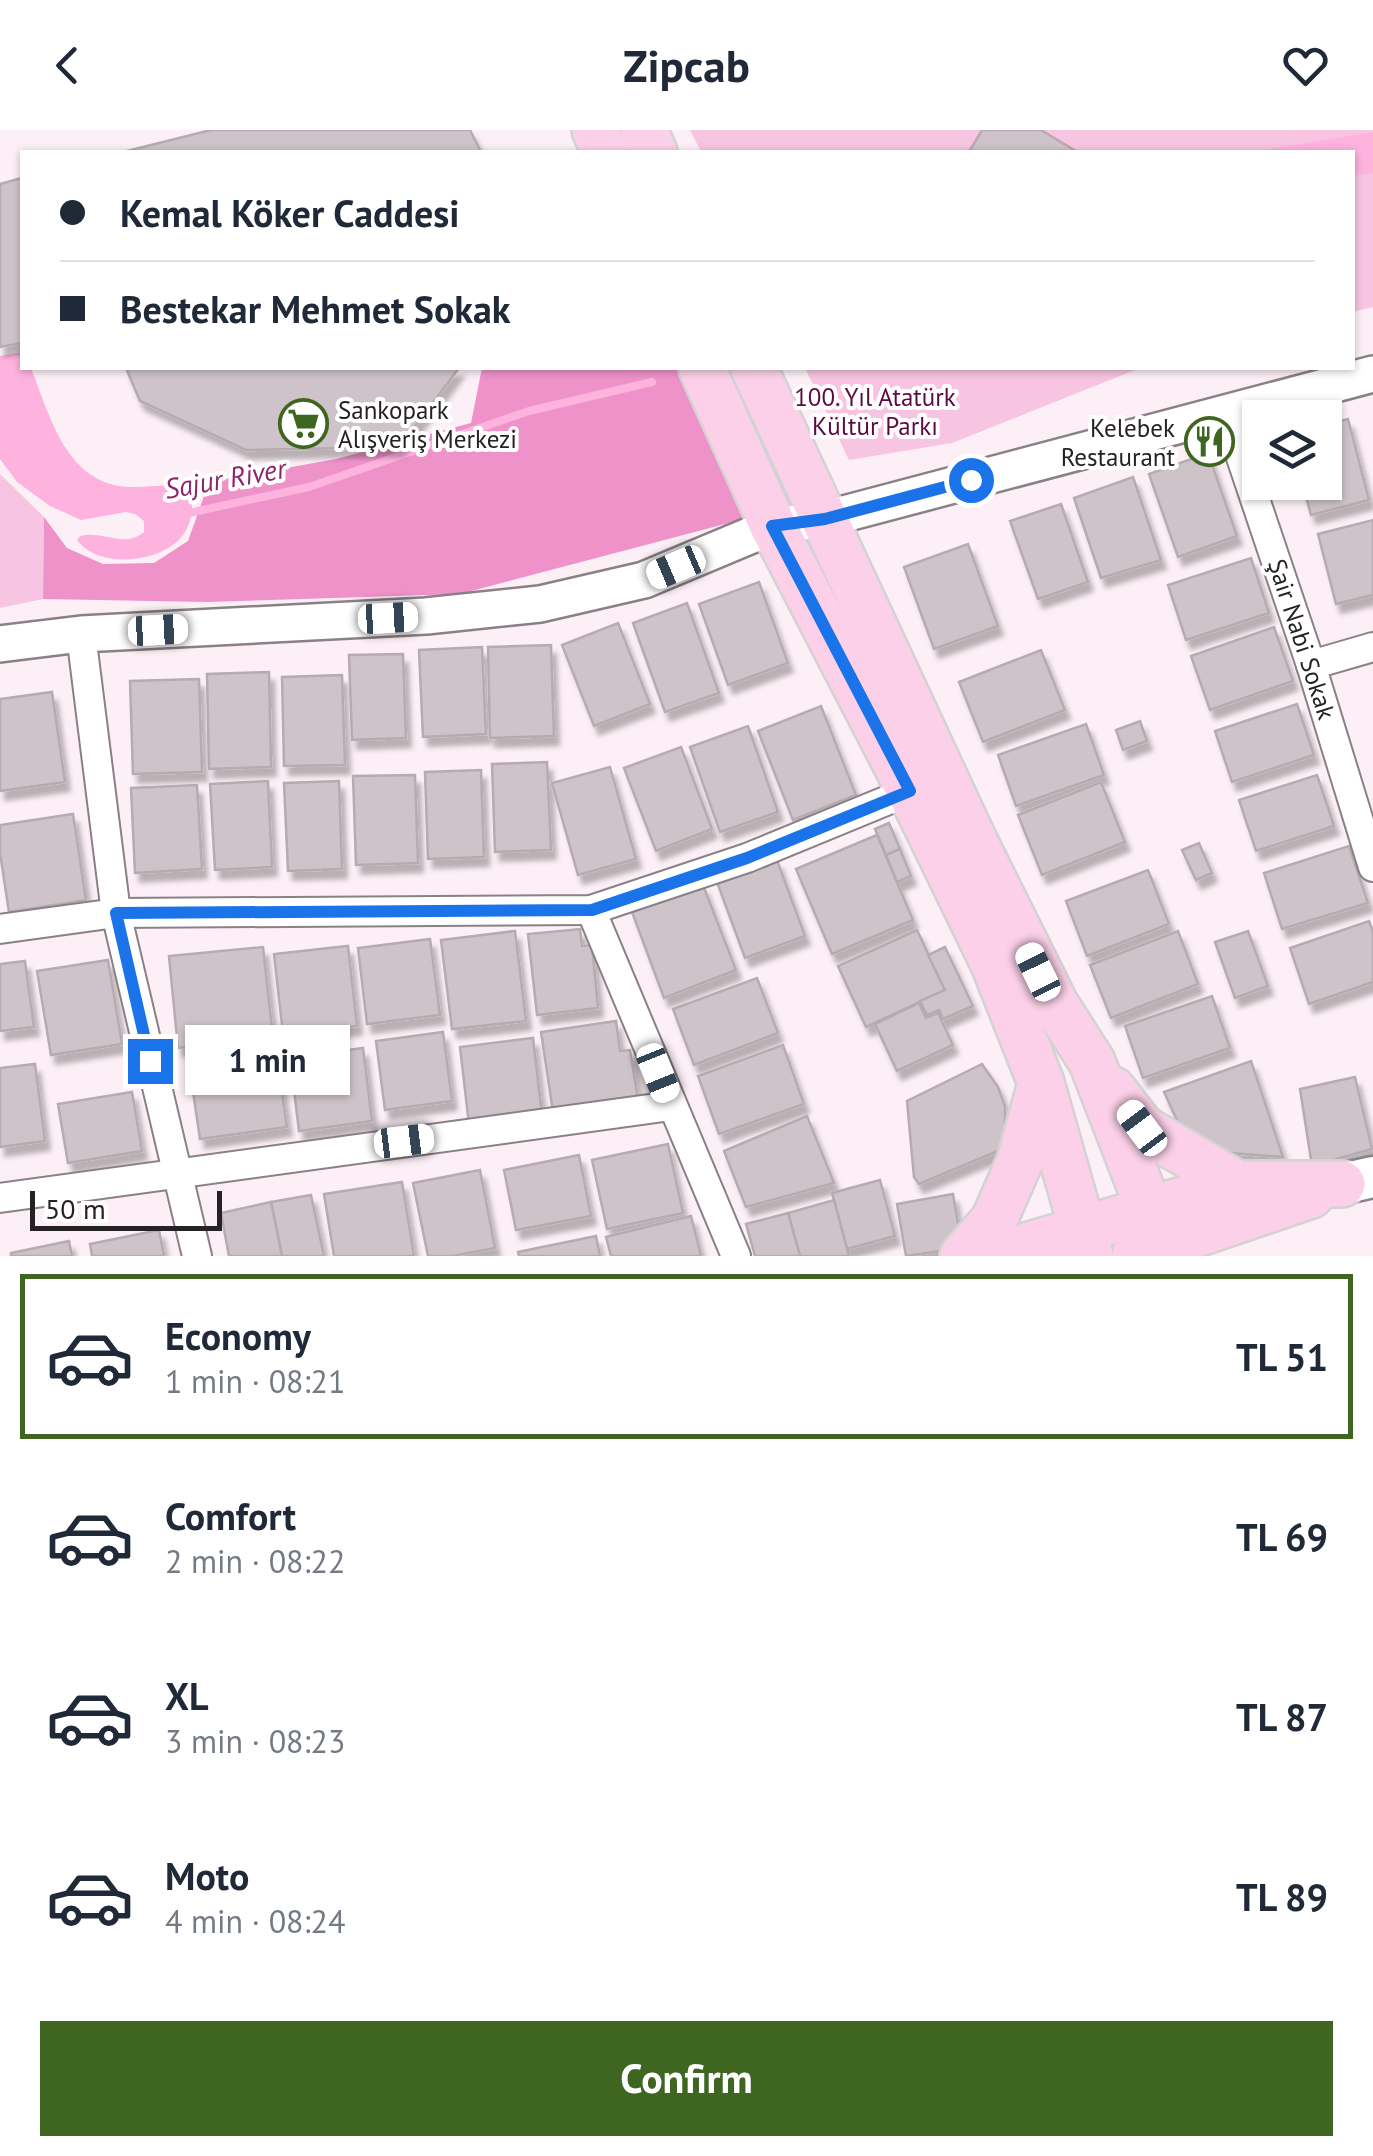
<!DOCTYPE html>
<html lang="en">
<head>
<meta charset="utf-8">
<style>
	:root { --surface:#fff; --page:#f6f6f7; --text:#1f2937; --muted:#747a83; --line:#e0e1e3; --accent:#3f6621 }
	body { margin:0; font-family:"PT Sans",sans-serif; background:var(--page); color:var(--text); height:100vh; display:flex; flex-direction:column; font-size:38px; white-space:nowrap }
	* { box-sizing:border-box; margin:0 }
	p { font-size:32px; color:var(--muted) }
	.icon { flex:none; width:55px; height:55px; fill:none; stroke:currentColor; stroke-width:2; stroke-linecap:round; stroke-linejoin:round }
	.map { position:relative; height:1126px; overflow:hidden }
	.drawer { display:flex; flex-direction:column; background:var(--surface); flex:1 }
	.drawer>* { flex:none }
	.top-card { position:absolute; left:20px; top:20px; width:1335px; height:220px; border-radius:0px; box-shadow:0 2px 8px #0004; display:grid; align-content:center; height:220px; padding:0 40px; background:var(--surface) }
	.fabs { position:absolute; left:1242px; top:270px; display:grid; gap:20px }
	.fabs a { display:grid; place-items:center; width:100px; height:100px; border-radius:0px; background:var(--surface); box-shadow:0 2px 8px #0004; font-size:50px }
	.scale { position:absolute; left:30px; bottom:25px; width:192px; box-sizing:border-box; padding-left:10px; border:5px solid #262124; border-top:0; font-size:28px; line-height:35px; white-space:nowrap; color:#262124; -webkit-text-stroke:8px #fff; paint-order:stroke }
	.end { position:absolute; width:45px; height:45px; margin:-22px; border:12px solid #1a73e8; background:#fff; box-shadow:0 0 0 5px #fff }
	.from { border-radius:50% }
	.bubble { position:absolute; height:70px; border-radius:0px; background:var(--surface); box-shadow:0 2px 8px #0004; font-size:32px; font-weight:800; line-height:70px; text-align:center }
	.car { position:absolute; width:30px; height:60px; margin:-30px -15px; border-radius:12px; box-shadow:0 0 8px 2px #0007; background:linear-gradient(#fff 24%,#345 0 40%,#fff 0 76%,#345 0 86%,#fff 0) }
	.top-card b { display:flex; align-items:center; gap:35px; height:95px; font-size:38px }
	.top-card b+b { border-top:2px solid var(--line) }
	.top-card i { width:25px; height:25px; background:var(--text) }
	ul { padding:18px 0 0; list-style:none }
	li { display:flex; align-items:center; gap:30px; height:165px; margin:0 20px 15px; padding:0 20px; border:5px solid transparent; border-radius:0px }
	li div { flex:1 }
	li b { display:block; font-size:38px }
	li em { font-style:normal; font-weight:800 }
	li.current { border-color:var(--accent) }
	li>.icon { width:90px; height:90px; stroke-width:1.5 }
	.button { display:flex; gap:20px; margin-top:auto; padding:20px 40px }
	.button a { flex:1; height:115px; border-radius:0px; background:var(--accent); color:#fff; font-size:40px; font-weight:800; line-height:115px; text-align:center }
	header { display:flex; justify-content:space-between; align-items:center; height:130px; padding:0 40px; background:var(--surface); font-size:45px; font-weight:800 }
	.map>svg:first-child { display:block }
</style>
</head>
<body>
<header><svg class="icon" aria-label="back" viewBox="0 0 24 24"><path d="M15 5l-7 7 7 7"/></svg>Zipcab<svg class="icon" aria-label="heart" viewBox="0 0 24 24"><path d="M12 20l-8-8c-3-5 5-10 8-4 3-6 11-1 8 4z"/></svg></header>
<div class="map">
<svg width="1373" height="1126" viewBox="0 0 1373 1126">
	<defs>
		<filter id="shadow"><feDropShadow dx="5" dy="9" stdDeviation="2.5" flood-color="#0004"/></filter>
	</defs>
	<rect width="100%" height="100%" fill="#fcf0f6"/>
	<g fill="#f7c5e1">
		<path d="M690 0H1373V177L1353 182 1352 22H701Z"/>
		<path d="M805 238H1140L952 313 849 330Z"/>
		<path d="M0 344 44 387 43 469 0 478Z"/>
	</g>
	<path fill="#ee92c9" d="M482 238H676L744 389 460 464 207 472 43 469 44 387 67 418 103 434 154 433 188 411 209 352 336 329 471 293Z"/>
	<g fill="#feb2de">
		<path d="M1373 2V43L1353 46 1352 22H1252Z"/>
		<path d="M22 222V238H31C50 286 66 354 129 357 150 358 170 352 191 359 193 375 193 391 183 405 163 433 98 440 77 410L80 406C104 400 123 419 144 402V391L135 384 126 382 81 390 50 376 17 352 0 329V226Z"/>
	</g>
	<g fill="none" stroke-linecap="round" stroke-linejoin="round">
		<path stroke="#feb2de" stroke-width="8" d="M184 384 309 357 529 281 652 252"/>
	</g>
	<g fill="#cec3c9" stroke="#b6abb1" stroke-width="2.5" filter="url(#shadow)">
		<path d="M211 0H470L481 22H123Z"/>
		<path d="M982 0H1041L1074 20 1072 22H969Z"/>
		<path d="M22 48V213L0 217V54Z"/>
		<path d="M126 238H459L399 317 246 320 140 271Z"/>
		<path d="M1348 289 1369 370 1311 385 1302 352H1325V295Z"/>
		<path d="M1208 323 1237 406 1178 427 1149 344Z"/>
		<path d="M1133 347 1161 430 1101 448 1074 368Z"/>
		<path d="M1061 374 1088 452 1038 469 1010 391Z"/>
		<path d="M1373 390V465L1336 474 1318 404Z"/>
		<path d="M968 414 998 496 934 519 904 437Z"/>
		<path d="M1251 428 1269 483 1186 510 1168 455Z"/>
		<path d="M759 452 788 533 728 555 699 474Z"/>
		<path d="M687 473 719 563 665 582 633 493Z"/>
		<path d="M618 493 650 574 594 596 562 515Z"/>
		<path d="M1274 497 1293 551 1210 580 1191 526Z"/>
		<path d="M551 515 554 606 490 608 488 517Z"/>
		<path d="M482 517 486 604 423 607 419 520Z"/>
		<path d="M1041 520 1065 580 983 612 959 552Z"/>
		<path d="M403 524 406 608 352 610 349 525Z"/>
		<path d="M269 542 271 637 209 639 207 544Z"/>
		<path d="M342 545 345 635 284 636 282 547Z"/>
		<path d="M199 549 202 642 133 644 130 551Z"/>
		<path d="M52 562 65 652 0 661V569Z"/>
		<path d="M1297 574 1314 625 1232 652 1215 601Z"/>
		<path d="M821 576 856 665 793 690 758 601Z"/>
		<path d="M1140 591 1147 611 1123 620 1116 600Z"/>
		<path d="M1086 594 1104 645 1016 676 998 625Z"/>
		<path d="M748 596 778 682 720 702 690 617Z"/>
		<path d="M681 617 712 699 656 721 624 638Z"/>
		<path d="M547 632 551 720 495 722 492 634Z"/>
		<path d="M610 637 636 729 578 745 552 653Z"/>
		<path d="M481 640 484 727 428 729 425 642Z"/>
		<path d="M415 645 418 733 356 735 353 646Z"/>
		<path d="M1317 645 1334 696 1256 721 1239 670Z"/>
		<path d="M268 651 272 737 215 740 210 654Z"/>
		<path d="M339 651 342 739 288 741 284 653Z"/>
		<path d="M1101 652 1125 712 1042 745 1018 685Z"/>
		<path d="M197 655 202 739 135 743 131 658Z"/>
		<path d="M73 684 86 770 9 782 0 723V695Z"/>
		<path d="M889 693 900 719 886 725 875 699Z"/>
		<path d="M877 705 913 790 832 824 796 739Z"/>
		<path d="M1199 713 1212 743 1196 750 1182 720Z"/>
		<path d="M1349 716 1368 773 1282 799 1264 743Z"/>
		<path d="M900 719 911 746 897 752 886 725Z"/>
		<path d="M777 730 805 806 745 828 717 752Z"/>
		<path d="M1148 740 1169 794 1087 826 1066 771Z"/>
		<path d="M703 755 736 840 664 868 632 782Z"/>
		<path d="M1369 791 1373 802V852L1309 874 1290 818Z"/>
		<path d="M580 799 582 816 592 815 598 878 537 885 528 804Z"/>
		<path d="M917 800 945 860 866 897 838 836Z"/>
		<path d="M515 801 526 891 452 899 441 810Z"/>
		<path d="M1178 801 1198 854 1111 888 1090 835Z"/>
		<path d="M1248 801 1268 856 1235 868 1215 812Z"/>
		<path d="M430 809 440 885 367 894 358 818Z"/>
		<path d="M348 816 357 896 283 904 274 824Z"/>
		<path d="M263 817 273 908 178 918 169 826Z"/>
		<path d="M945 817 973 876 943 889 939 880 927 885 920 871 945 860 928 825Z"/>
		<path d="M108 830 122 914 51 925 37 841Z"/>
		<path d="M25 831 34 897 0 901V834Z"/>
		<path d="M757 848 778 903 694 935 673 879Z"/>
		<path d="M1212 866 1230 918 1143 948 1125 896Z"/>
		<path d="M919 873 926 888 938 883 953 915 897 941 875 894Z"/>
		<path d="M616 891 620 921 630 920 638 969 553 982 541 902Z"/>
		<path d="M443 902 452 971 385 980 376 911Z"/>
		<path d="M533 908 542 985 469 994 460 917Z"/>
		<path d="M783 915 804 974 719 1004 698 946Z"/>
		<path d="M363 918 372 991 299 1001 290 928Z"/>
		<path d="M276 922 287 997 200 1009 189 934Z"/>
		<path d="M1251 931 1283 1027 1230 1023 1196 1009 1177 990 1164 962Z"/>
		<path d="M35 934 45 1011 0 1017V938Z"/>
		<path d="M982 934 998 957 1005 976V1005L998 1021 919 1054 914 1047 907 971Z"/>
		<path d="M1355 947 1372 1019 1312 1036 1300 959Z"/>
		<path d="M132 962 142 1021 68 1033 58 974Z"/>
		<path d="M807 986 834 1053 746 1077 724 1021Z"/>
		<path d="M668 1014 683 1083 607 1099 592 1030Z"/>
		<path d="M579 1025 591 1086 516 1100 504 1040Z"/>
		<path d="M480 1040 495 1118 453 1126H428L413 1053Z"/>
		<path d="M880 1050 895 1106 847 1119 832 1063Z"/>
		<path d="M402 1052 414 1126H334L324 1064Z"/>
		<path d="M953 1064 962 1118 906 1126 897 1074Z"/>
		<path d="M311 1065 324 1126H282L271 1072Z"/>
		<path d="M834 1070 849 1126H800L788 1083Z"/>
		<path d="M271 1072 282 1126H229L221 1083Z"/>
		<path d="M788 1083 800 1126H755L746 1094Z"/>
		<path d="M691 1086 701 1126H611L606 1107Z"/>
		<path d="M159 1100 164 1126H92L90 1114Z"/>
		<path d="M596 1106 600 1126H519L518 1122Z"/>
		<path d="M69 1111 72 1126H11V1123Z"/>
	</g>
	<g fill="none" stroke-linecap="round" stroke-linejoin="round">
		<defs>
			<g id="minor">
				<path d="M1226 283 1311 535 1373 737"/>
				<path d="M81 504 116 783 197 1126"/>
				<path d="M1311 535 1373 517"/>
				<path d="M591 780 736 1126"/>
				<path d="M0 799 116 783 591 780 747 728 910 661"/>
				<path d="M0 1068 671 976"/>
			</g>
			<path id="tertiary" d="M0 514 81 504 426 486 540 474 644 450 773 396 825 389 1373 244"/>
			<path id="secondary" d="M1342 1054 1373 1047"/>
			<g id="primary">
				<path d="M595 0 605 22"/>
				<path d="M644 0 654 22"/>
				<path d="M702 238 773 396 910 661 994 834 1041 953 1090 1126"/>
				<path d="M754 238 974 711 1055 874 1092 932 1149 1079 1163 1126"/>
				<path d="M1113 960 1142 998 1237 1054H1342"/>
				<path d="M1135 1125 1311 1065"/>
				<path d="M963 1126 994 1090 1020 1031 1041 953"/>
				<path d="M992 1126 1237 1054"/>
			</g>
		</defs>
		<use href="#minor" stroke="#8b8086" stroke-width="32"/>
		<use href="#tertiary" stroke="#8b8086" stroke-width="40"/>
		<use href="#secondary" stroke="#8b8086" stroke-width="45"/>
		<use href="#primary" stroke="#d4d3d3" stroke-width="50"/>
		<use href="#minor" stroke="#fff" stroke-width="28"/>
		<use href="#tertiary" stroke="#fff" stroke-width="35"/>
		<use href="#secondary" stroke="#fff" stroke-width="40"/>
		<use href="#primary" stroke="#fbd0e8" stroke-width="45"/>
	</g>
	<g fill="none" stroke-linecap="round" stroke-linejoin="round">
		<path stroke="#1a73e8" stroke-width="12" d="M150 931 116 783 592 780 747 728 910 661 772 396 825 389 971 350"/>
	</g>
	<defs>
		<symbol id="supermarket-ring" viewBox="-11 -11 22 22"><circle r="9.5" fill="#fff" stroke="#3f6621" stroke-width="1.5"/><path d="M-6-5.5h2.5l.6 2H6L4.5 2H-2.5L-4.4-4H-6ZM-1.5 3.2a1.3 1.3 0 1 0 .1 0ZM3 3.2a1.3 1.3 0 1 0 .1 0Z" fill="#3f6621"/></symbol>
		<symbol id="restaurant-ring" viewBox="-11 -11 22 22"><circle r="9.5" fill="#fff" stroke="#3f6621" stroke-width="1.5"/><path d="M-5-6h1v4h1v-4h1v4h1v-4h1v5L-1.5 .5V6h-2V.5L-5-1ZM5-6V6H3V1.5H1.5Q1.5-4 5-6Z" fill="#3f6621"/></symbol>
	</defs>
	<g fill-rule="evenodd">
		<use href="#supermarket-ring" x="276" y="266" width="55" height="55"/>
		<use href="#restaurant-ring" x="1182" y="284" width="55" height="55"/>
	</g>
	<g text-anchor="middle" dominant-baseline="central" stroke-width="8" stroke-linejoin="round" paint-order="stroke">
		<g font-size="25" fill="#5c0944" stroke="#fff">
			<text x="875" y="267">100. Yıl Atatürk<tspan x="875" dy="29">Kültür Parkı</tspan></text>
		</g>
		<g font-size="25" fill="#262124" stroke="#fff" text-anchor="start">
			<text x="338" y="280">Sankopark<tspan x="338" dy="29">Alışveriş Merkezi</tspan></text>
			<text x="1175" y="298" text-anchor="end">Kelebek<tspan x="1175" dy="29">Restaurant</tspan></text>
		</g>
		<g font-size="25" fill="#262124" stroke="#fff">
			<text transform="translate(1302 509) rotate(72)">Şair Nabi Sokak</text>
		</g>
		<g font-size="28" font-style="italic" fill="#8f256c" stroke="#fff">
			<text transform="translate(225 348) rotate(-10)">Sajur River</text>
		</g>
	</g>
</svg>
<div class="fabs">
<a><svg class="icon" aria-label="layers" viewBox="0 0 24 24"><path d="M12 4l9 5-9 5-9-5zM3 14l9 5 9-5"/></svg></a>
</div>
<div class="scale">50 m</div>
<i class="end from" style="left:971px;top:350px"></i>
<i class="end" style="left:150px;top:931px"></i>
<div class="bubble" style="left:185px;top:895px;width:165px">1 min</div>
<i class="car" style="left:676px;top:437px;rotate:247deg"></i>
<i class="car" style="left:388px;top:488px;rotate:87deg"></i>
<i class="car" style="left:158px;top:500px;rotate:87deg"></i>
<i class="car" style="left:1038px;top:842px;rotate:334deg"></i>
<i class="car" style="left:658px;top:943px;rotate:158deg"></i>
<i class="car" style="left:1142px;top:998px;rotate:323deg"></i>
<i class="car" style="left:404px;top:1011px;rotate:83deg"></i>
<div class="top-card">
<b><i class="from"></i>Kemal Köker Caddesi</b>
<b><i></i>Bestekar Mehmet Sokak</b>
</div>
</div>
<section class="drawer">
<ul>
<li class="current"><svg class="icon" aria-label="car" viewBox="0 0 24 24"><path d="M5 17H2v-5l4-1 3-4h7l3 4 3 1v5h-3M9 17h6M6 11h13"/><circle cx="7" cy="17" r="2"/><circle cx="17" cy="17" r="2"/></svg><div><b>Economy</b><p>1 min · 08:21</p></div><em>TL 51</em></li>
<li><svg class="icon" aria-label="car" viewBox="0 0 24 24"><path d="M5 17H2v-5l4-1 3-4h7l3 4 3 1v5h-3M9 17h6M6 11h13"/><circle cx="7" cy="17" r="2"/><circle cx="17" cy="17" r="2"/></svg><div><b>Comfort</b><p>2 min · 08:22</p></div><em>TL 69</em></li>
<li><svg class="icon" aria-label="car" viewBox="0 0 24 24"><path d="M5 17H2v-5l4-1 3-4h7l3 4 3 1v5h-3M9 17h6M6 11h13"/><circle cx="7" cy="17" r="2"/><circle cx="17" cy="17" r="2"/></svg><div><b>XL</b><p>3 min · 08:23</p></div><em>TL 87</em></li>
<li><svg class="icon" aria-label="car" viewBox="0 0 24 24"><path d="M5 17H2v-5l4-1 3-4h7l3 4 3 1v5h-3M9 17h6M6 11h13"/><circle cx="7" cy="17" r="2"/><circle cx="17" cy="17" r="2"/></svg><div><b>Moto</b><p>4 min · 08:24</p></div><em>TL 89</em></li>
</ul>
<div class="button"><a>Confirm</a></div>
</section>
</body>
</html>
